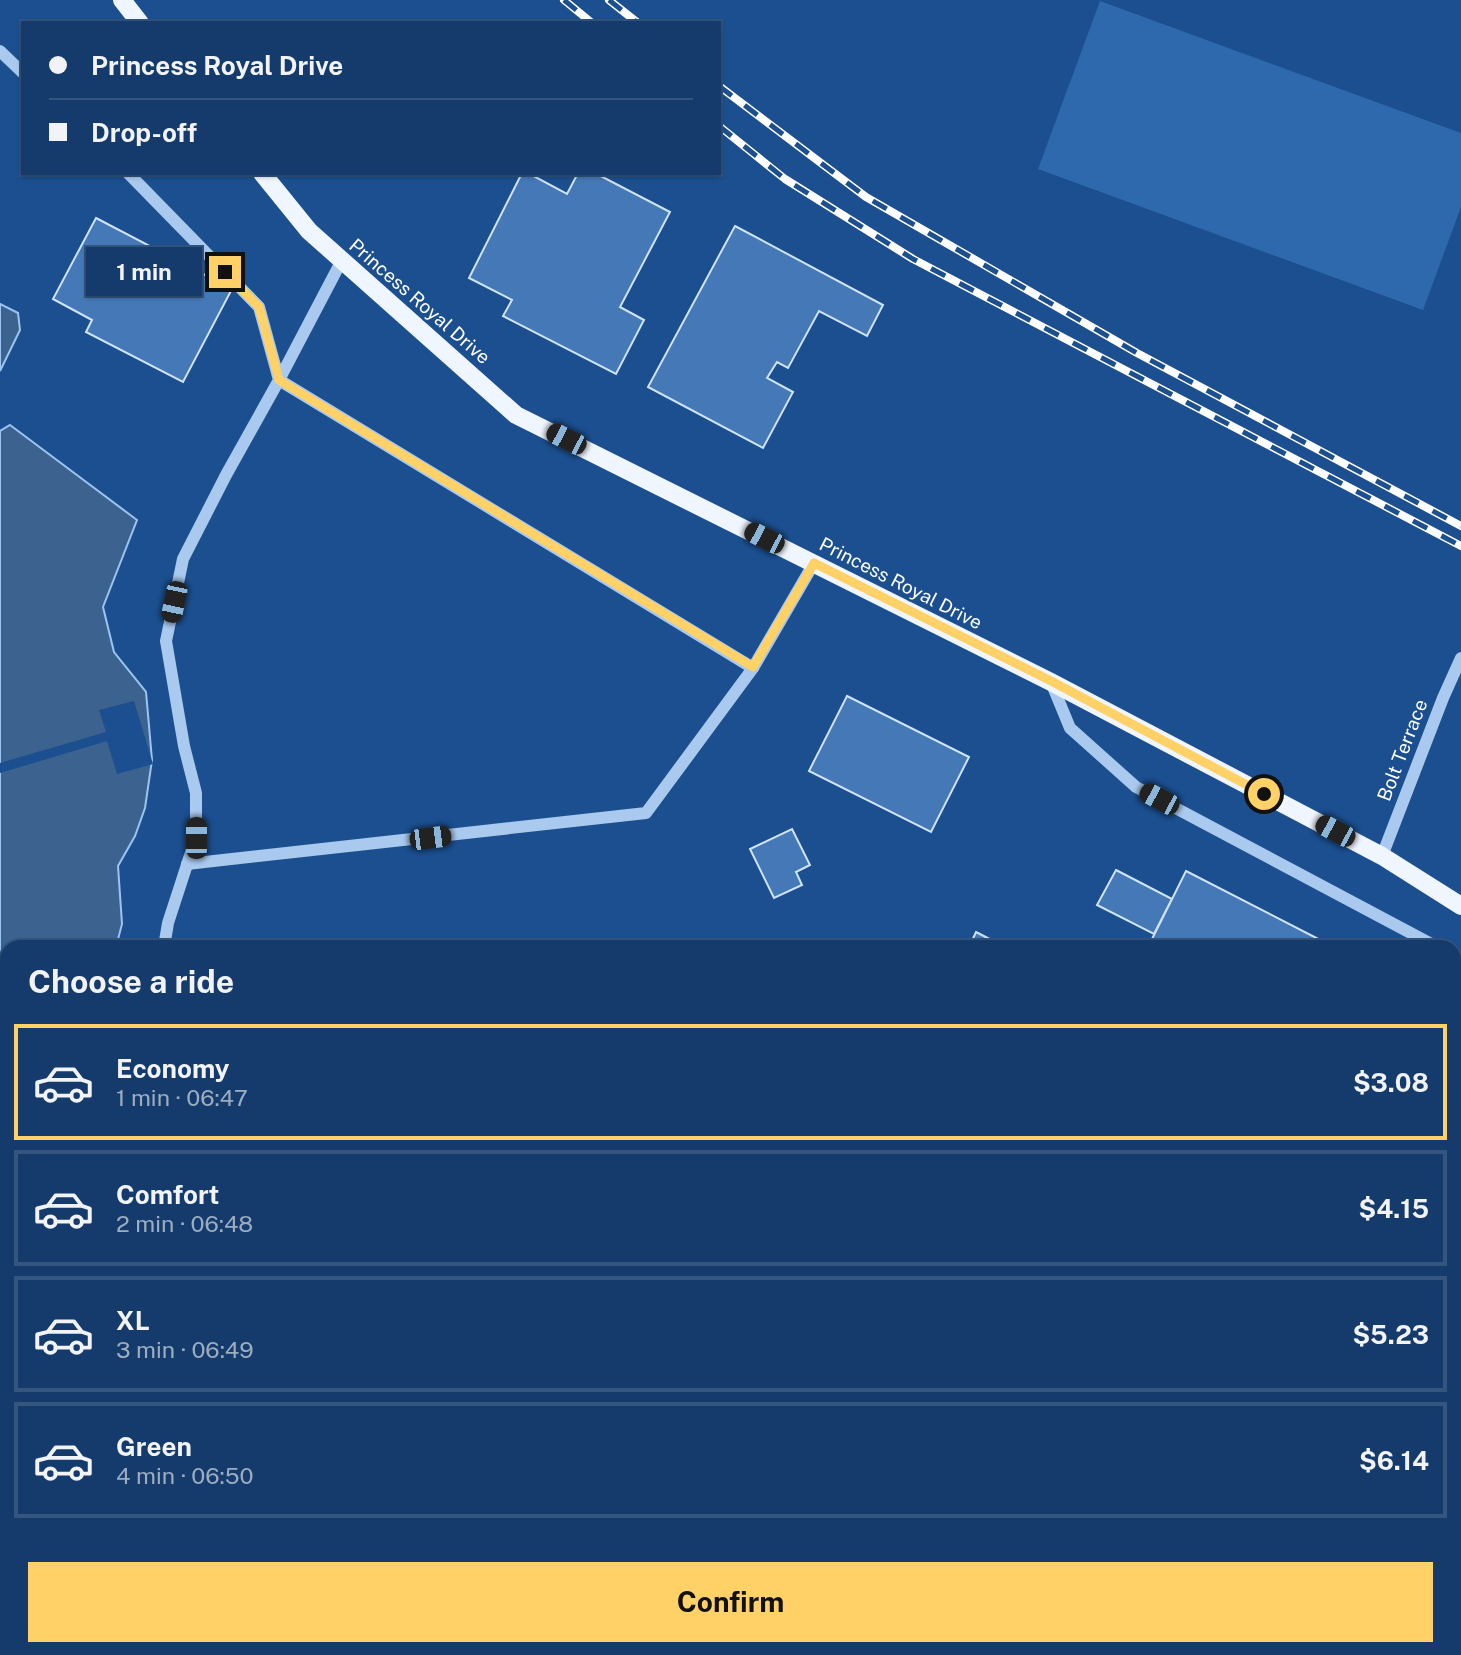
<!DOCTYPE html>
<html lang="en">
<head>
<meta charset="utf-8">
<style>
	:root { --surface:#143b6b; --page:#214673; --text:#f1f3f6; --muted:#9dadc1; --line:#33557e; --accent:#ffd166 }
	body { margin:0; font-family:"Public Sans",sans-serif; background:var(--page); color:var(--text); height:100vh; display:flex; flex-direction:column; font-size:26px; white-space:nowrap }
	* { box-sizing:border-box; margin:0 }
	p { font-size:23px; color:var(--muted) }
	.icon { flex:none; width:38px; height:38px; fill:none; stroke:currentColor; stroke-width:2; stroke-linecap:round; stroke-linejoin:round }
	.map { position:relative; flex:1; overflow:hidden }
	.details { position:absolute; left:0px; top:940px; width:1461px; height:716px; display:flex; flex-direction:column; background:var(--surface); border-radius:21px 21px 0 0; box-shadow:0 2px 5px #0004,0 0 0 2px var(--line) }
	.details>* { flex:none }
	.banner { position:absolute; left:21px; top:21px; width:700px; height:154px; border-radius:0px; box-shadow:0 2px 5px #0004,0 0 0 2px var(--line); display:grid; align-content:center; height:154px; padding:0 28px; background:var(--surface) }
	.end { position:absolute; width:32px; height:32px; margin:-16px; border:9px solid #ffd166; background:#111; box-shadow:0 0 0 4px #111 }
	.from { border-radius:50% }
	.bubble { position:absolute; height:49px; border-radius:0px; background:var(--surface); box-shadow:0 2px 5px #0004,0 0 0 2px var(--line); font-size:23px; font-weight:700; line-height:49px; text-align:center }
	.car { position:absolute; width:21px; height:42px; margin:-21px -10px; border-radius:9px; box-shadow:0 0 5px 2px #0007; background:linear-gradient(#222 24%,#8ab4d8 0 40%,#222 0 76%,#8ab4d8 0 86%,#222 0) }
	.banner b { display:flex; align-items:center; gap:24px; height:66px; font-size:26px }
	.banner b+b { border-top:2px solid var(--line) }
	.banner i { width:18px; height:18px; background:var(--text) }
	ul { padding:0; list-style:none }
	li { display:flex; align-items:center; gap:21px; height:116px; margin:0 14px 10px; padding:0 14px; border:4px solid var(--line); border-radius:0px }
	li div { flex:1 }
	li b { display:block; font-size:26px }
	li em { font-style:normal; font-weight:700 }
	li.on { border-color:var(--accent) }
	li>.icon { width:63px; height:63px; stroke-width:1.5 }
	h2 { padding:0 28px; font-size:32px; line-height:84px }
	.action { display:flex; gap:14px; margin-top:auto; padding:14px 28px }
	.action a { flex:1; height:80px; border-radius:0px; background:var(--accent); color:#111; font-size:28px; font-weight:700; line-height:80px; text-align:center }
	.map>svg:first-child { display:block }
</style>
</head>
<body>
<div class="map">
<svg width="1461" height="1655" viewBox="0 0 1461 1655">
	<rect width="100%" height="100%" fill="#1b4f8f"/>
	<path fill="#2e69ad" d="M1100 1 1461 133V207L1423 310 1038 169Z"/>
	<g fill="#3c6290" stroke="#9cc4f0" stroke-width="2">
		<path d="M0 304 18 313 20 330 0 371Z"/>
		<path d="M10 425 137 520 103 607 114 652 146 692 152 760 145 808 135 836 118 866 122 924 116 947H7V994L0 996V431Z"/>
		<path d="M7 1037V1648H1097L1110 1655H0V1038Z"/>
	</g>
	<path fill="#1b4f8f" d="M134 701 153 764 117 774 107 741 0 773V763L106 732 99 710Z"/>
	<g fill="#4478b7" stroke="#cfe3fa" stroke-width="2">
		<path d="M522 173H528L567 194 578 173H595L670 212 620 307 644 320 616 374 503 316 512 300 469 278Z"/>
		<path d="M96 218 232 289 183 382 86 332 92 320 53 299Z"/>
		<path d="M735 226 883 305 867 336 819 311 788 368 777 362 767 378 793 392 763 448 648 387Z"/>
		<path d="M847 696 969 757 931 832 809 771Z"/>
		<path d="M792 829 810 865 796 872 802 885 774 898 750 849Z"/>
		<path d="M1116 870 1172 899 1154 934 1097 905Z"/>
		<path d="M1186 871 1330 945 1329 947H1148Z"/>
		<path d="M976 932 1005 947H969Z"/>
		<path d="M1461 1526V1655H1391L1394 1648H1454V1538Z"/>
	</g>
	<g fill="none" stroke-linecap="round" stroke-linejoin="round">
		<g stroke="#a9c9ee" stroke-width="12">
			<path d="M0 51 23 73"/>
			<path d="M128 173 259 307 279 380 226 475 183 559 166 641 184 746 196 793V837L168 923 164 947"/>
			<path d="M342 260 279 380 753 668"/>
			<path d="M1051 682 1070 728 1136 787 1437 947"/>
			<path d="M1382 856 1443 698 1461 658"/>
			<path d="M187 864 646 813 753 668 814 563"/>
			<path d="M1454 956 1461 959"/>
			<path d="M1454 1268 1461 1255"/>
		</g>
		<g stroke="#f0f6ff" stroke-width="18">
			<path d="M122 0 140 23"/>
			<path d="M262 173 309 231 516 415 1051 682 1382 856 1461 906"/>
		</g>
		<defs>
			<g id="rail">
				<path d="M564 0 592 23"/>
				<path d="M609 0 638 23"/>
				<path d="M719 86 866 197 1137 353 1461 526"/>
				<path d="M719 126 785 179 913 259 1461 546"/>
			</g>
		</defs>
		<use href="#rail" stroke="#fff" stroke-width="8"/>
		<use href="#rail" stroke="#1b4f8f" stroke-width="5" stroke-dasharray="16" stroke-linecap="butt"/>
	</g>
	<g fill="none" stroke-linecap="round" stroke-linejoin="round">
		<path stroke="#ffd166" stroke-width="9" d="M225 272 259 307 279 380 753 667 814 563 1051 681 1264 794"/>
	</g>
	<g text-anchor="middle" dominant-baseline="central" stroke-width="5" stroke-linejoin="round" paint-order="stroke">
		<g font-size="19" fill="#fff" stroke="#1b4f8f">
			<text transform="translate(420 301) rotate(41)">Princess Royal Drive</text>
			<text transform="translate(901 583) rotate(27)">Princess Royal Drive</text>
			<text transform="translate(1402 750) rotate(-69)">Bolt Terrace</text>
		</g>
	</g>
</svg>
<i class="end from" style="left:1264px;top:794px"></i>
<i class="end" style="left:225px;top:272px"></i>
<div class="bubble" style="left:86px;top:247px;width:116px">1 min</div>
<i class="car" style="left:566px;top:439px;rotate:297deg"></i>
<i class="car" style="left:764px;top:538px;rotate:297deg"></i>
<i class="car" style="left:174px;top:602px;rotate:192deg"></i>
<i class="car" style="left:1159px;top:799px;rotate:298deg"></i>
<i class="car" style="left:1335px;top:831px;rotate:298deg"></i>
<i class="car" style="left:196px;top:838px;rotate:0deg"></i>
<i class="car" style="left:430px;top:838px;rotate:83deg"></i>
<div class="banner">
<b><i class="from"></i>Princess Royal Drive</b>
<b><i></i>Drop-off</b>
</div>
<section class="details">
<h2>Choose a ride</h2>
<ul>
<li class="on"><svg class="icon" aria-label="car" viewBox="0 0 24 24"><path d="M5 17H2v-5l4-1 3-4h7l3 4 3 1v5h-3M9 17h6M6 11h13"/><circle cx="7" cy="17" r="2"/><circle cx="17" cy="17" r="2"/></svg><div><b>Economy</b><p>1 min · 06:47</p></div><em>$3.08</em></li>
<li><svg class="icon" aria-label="car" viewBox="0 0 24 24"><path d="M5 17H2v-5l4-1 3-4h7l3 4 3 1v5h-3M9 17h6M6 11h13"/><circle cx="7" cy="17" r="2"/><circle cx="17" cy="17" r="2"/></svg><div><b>Comfort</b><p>2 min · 06:48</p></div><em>$4.15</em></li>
<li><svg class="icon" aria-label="car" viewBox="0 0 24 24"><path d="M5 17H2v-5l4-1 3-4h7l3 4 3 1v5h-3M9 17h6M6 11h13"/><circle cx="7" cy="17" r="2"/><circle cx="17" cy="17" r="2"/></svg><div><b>XL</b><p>3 min · 06:49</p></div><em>$5.23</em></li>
<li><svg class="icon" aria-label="car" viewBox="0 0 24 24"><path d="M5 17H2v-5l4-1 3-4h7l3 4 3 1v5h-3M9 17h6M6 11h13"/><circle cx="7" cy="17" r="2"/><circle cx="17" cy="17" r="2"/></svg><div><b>Green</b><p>4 min · 06:50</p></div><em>$6.14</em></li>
</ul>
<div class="action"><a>Confirm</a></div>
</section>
</div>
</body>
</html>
